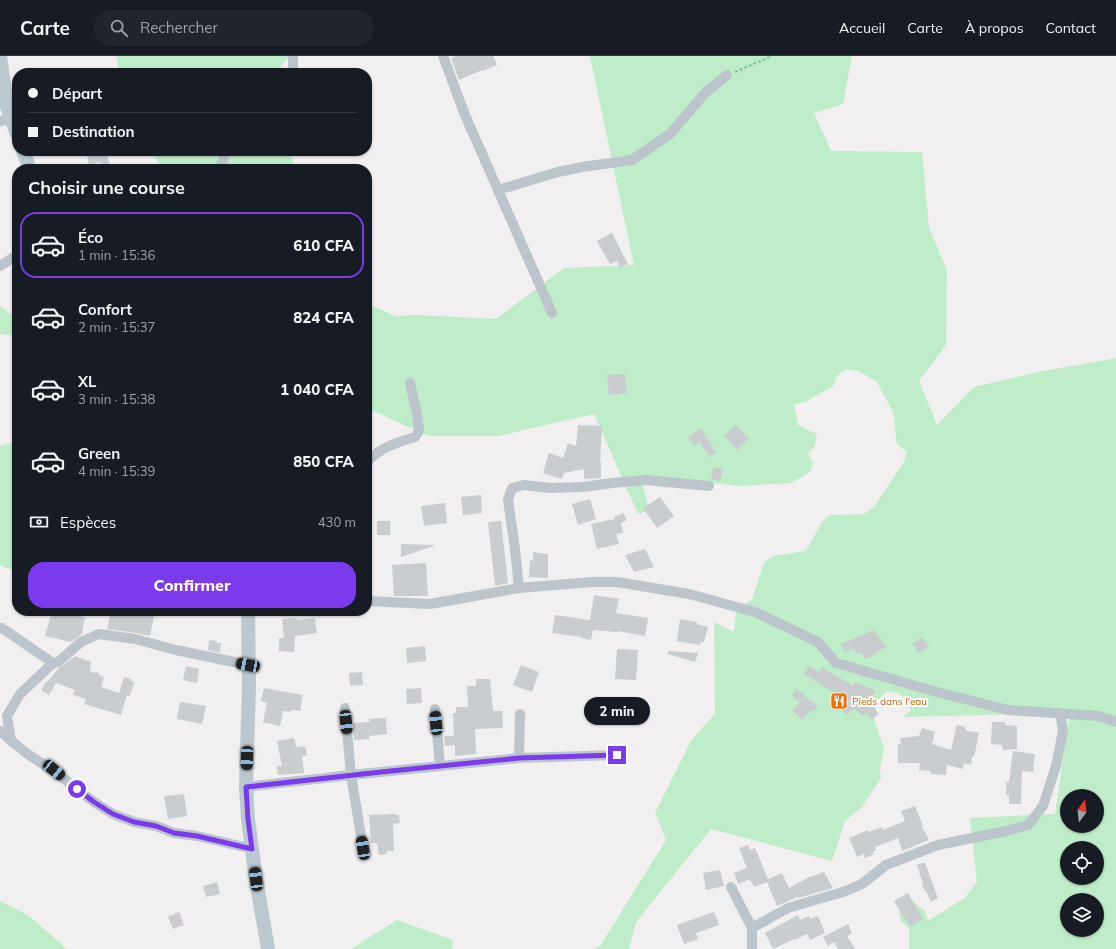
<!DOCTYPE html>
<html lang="fr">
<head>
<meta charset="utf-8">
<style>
	:root { --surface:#171b24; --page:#20242c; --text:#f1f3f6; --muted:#9ea1a6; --line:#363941; --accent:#7c3aed }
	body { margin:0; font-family:Mulish,sans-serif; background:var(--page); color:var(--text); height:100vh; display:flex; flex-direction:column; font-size:15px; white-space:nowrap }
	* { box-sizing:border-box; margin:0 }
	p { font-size:13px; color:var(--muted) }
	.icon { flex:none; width:22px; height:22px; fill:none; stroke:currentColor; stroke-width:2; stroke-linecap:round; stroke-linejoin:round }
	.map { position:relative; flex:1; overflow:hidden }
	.drawer { position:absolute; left:12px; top:108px; width:360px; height:452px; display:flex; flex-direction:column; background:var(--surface); border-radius:16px; box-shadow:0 1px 3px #0004 }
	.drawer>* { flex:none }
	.hud { position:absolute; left:12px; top:12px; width:360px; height:88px; border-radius:16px; box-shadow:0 1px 3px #0004; display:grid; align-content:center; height:88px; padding:0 16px; background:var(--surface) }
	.needle { width:26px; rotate:15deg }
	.tools { position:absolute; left:1060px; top:733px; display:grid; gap:8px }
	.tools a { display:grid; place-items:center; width:44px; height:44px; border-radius:50%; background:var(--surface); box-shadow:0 1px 3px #0004; font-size:20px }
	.end { position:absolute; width:18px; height:18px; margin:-9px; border:5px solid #7c3aed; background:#fff; box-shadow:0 0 0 2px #fff }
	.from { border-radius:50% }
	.bubble { position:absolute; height:28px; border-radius:14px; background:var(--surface); box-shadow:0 1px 3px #0004; font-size:13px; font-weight:800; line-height:28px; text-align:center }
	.car { position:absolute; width:12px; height:24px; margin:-12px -6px; border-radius:5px; box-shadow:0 0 3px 1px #0007; background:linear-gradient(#222 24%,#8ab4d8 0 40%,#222 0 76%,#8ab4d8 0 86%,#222 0) }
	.hud b { display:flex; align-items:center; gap:14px; height:38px; font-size:15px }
	.hud b+b { border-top:1px solid var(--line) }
	.hud i { width:10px; height:10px; background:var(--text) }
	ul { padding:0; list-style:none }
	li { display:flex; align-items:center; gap:12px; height:66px; margin:0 8px 6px; padding:0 8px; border:2px solid transparent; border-radius:16px }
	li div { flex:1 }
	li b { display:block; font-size:15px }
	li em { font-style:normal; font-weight:800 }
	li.current { border-color:var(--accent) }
	li>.icon { width:36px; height:36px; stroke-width:1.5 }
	h2 { padding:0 16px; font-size:18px; line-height:48px }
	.pay { display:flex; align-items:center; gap:10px; height:44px; padding:0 16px; font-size:15px }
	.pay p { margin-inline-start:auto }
	.button { display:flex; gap:8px; margin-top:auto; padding:8px 16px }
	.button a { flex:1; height:46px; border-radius:16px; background:var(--accent); color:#fff; font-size:16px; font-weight:800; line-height:46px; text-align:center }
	header { display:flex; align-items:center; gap:24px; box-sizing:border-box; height:56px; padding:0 20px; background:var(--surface); border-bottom:1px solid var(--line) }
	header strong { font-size:19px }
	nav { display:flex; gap:22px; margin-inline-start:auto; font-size:14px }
	.search { width:280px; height:36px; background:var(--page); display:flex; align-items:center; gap:10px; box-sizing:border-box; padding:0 14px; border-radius:16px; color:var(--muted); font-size:15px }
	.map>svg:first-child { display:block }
</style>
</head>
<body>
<header>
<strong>Carte</strong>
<div class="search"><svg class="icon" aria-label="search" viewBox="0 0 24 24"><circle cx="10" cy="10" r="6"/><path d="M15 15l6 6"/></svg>Rechercher</div>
<nav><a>Accueil</a><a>Carte</a><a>À propos</a><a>Contact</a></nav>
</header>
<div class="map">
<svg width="1116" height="893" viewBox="0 0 1116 893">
	<rect width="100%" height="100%" fill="#f1efef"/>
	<g fill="#bfecc9" fill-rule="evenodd">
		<path d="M116 0H290L275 17H120Z"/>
		<path d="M590 0H852L843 48 814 57 831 95 922 96 929 172 947 214 946 289 919 325 937 369 974 331 1039 316 1116 302V893H909V872L901 865 897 842H907L917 849 925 855 928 865 965 842 977 826 970 762 1055 758 1070 657 903 661 911 654C904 640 903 636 886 636L878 644 874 664 884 693 880 712 881 722 862 751 845 765 832 805 711 773 636 866 629 893H594L600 890 666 784 655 757 691 685 715 657 714 566 734 576 736 555 752 543 764 507 773 500 806 495 822 466 830 459 864 458 874 451 904 406 907 396 897 388 893 356 877 326 859 315 846 313 837 320 833 330 805 346 794 348 798 369 817 378 815 390 808 397 813 407 810 416 791 427 740 430 683 424 667 432 641 424 647 445V455L638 458 594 358 498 380H429L371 354 367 367V247L395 260 418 259 496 263 564 212 634 209ZM1067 740H1097V770H1067ZM1067 792H1097V822H1067ZM1067 844H1097V874H1067Z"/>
		<path d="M150 95H289L295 111 294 113H164Z"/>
		<path d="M0 250 17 263V280L0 278Z"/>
		<path d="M17 385V516L0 509V390Z"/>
		<path d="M0 845 28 859 67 893H0Z"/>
		<path d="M397 864 453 884 452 893H351Z"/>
	</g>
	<g fill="#c9cdd0">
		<path d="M456 0H493L497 9 482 15V14L459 24 451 2Z"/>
		<path d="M86 95H106L110 110 102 112 100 106 89 109Z"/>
		<path d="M612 177 628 208 620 211 617 205 610 208 597 185Z"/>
		<path d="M625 318 627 337 609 339 607 319Z"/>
		<path d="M578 369 602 370 600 406H601V422L584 423V413L564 417 562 423 543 417 549 397 563 402 568 387 576 390Z"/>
		<path d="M736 369 749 383 737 394 724 379Z"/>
		<path d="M701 372 716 397 709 401 700 386 694 390 688 381Z"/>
		<path d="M714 411 723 413 720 425 711 423Z"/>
		<path d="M481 439 482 457 463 459 461 441Z"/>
		<path d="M660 441 674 460 657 472 643 452Z"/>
		<path d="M590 443 596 463 578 469 572 448Z"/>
		<path d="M445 447 447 467 424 470 421 450Z"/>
		<path d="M623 457 627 464 621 467 623 477 616 478 619 488 597 493 591 468 615 463 614 461Z"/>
		<rect x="377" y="465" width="13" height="14"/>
		<path d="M501 465 508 527 495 530 488 466Z"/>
		<path d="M401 488 434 489V490L401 501Z"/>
		<path d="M645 493 654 511 634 516 625 499Z"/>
		<path d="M533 496 548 498V522L529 521 530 504 533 505Z"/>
		<path d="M426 507 428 540H394L392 509Z"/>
		<path d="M594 539 619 543 616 557 648 562 645 580 618 575 617 576 593 574 591 584 581 582 582 581 552 577 555 559 590 564Z"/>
		<path d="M52 555H83L81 561H85L82 578 71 586 45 580Z"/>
		<path d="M111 555H130L154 560 150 580 136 577 107 573Z"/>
		<path d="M297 562V564L315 562 317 577 295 580 294 596 279 595V582H284L282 563Z"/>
		<path d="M680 563 697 566V568L708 571 704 586H701L700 589 677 585Z"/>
		<path d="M874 574 886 591 866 603 861 597 857 598 854 592 844 596 841 588Z"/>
		<path d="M922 581 929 590 919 597 912 588Z"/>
		<path d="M209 584 217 585 216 587H221L220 597 208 594Z"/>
		<path d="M425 590 426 605 407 607 406 592Z"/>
		<path d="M617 593 638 594 636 624 615 623Z"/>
		<path d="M668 595 698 597 695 606 668 598Z"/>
		<path d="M75 600 91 606 90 616 99 617V619L104 621 101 631 119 637 124 621 131 623V625L134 626 130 640 127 639 121 659 84 648 86 643 73 639 75 634 56 627 49 639 41 634 46 626H47L59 612Z"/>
		<path d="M521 609 539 616 532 636 513 629Z"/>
		<path d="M186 610 199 613 197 627 183 624Z"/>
		<path d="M809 610 820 616 822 611 853 630 855 625 875 635 869 647 879 658 872 663 866 657 863 660 854 653 846 659 841 653 850 646 804 618Z"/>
		<path d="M362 616 363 629 350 630 349 617Z"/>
		<path d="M476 623H490L493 655H502L503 672 475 673 476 698 455 700V689L445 690 444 680H454L453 657H456V651H468L467 630H476Z"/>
		<path d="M264 632 303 639 300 655 291 654V656L283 655 280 670 263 666 267 647 261 645Z"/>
		<path d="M421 632 422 647 407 648 406 633Z"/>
		<path d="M796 633 805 639 800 646 792 640Z"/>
		<path d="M805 641 818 650 813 656 811 654 802 664 792 654Z"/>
		<path d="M180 646 206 650 202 668 177 663Z"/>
		<path d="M386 662 387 678 369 680V683L354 684 353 667 370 666 369 663Z"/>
		<path d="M992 666H1005V669L1017 670V693L1003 694 1002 689 991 688Z"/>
		<path d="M957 669 965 671V674L979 677 974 701H972L971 709 964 707 963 713 947 709 946 719 931 718V715L919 714 920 707H898V688H901L900 682 919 680 922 672 935 676 932 688 951 694Z"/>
		<path d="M294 682 296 691 305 690 307 699 302 700 304 717 278 719 277 710H282L277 685Z"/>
		<path d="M1013 695 1035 698 1033 716 1022 715 1021 748H1009V739H1006V726H1009Z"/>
		<path d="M184 738 187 760 168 763 164 740Z"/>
		<path d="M915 750 923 770 922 771 929 784 902 795 898 782 875 791 876 794 873 796 874 798 865 802 864 798 857 801 849 782 868 774 869 776 882 771 883 774 905 765 901 755Z"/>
		<path d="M392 758 399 759 400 767 393 768 394 795H386L387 798 379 799 377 787H371L369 759Z"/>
		<path d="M748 789 750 794 755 792 768 823 782 817 789 832 810 821 824 816 833 832 798 842 797 841 777 850 767 826 754 831 750 823 738 828 734 817 747 812 739 792Z"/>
		<path d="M922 807H925L938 842 931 846 926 835 923 832 922 824 919 818 920 817 917 809Z"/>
		<path d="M720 814 724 830 706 834 703 817Z"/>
		<path d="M217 826 220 838 206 841 203 830Z"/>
		<path d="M908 837 923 863 910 871 894 845Z"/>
		<path d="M179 856 184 869 173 873 168 861Z"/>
		<path d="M714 856 719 869 696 877 698 883 684 888 677 869Z"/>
		<path d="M798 859 800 864 809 860 810 863 818 860 825 877 810 884 807 878 795 884 794 883 773 893 765 877Z"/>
		<path d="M848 868 852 877 847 880 855 893H838L834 886 828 890 823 881Z"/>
	</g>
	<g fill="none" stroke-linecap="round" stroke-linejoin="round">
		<path stroke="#7ac894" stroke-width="2" stroke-dasharray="3 2" stroke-linecap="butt" d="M735 16 772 0"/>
		<g stroke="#bbc5cb" stroke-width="10">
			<path d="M293 0V17"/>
			<path d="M443 0 465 59 552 257"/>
			<path d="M0 65 12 63"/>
			<path d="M220 113 226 95"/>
			<path d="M498 134 558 116 582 111 632 104 670 78 706 36 727 19"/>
			<path d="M0 210 17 199"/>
			<path d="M367 406C381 391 396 387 415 381L419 375 417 358 410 327"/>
			<path d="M519 532 515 493 508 444 512 432 524 429 550 432 583 431 612 427 646 424 709 430"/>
			<path d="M367 545 430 548 519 532 592 526H617L689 538 755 556 818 586 836 607 933 635 1008 654 1099 660 1116 666"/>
			<path d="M2 572 53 607 58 606 81 586 99 578 135 583 176 594 248 609"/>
			<path d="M345 652 351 719 363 792"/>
			<path d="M435 653 440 709"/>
			<path d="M0 675 26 697 54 715 94 746 113 758 134 766 156 770 174 777 197 780 253 793"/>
			<path d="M11 685 7 660 20 638 53 607"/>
			<path d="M519 702 520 658"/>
			<path d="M246 731 351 719 519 702 617 699"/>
			<path d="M731 831 752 872V893"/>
			<path d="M752 872 788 852 846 835 862 828 886 809 938 789 1006 775 1028 769 1043 750 1056 710 1063 675 1060 657"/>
		</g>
		<g stroke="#bbc8cf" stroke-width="14">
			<path d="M0 0 7 51 17 78"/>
			<path d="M23 95 30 113"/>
			<path d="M248 555 249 629 246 731 248 763 256 823 268 893"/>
		</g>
	</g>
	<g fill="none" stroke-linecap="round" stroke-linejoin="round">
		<path stroke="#7c3aed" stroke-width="5" d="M77 733 94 746 113 758 134 766 156 770 174 777 197 780 252 793 248 763 246 731 381 716 519 702 617 699"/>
	</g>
	<defs>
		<symbol id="restaurant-square" viewBox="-11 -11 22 22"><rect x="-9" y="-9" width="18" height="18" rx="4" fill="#e8710a" stroke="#fff"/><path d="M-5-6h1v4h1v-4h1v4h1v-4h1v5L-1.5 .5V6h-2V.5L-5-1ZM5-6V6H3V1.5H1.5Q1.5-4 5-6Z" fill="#fff"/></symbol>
	</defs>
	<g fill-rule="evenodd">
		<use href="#restaurant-square" x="829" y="635" width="20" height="20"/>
	</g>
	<g text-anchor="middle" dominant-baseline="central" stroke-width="4" stroke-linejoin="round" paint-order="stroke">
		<g font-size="10" fill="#c56008" stroke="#fff" text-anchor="start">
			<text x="852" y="645">Pieds dans l'eau</text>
		</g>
	</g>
</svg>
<div class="tools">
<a><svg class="needle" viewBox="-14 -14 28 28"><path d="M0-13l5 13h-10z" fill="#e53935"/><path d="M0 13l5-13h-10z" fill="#9ea1a6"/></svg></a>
<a><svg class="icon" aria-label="locate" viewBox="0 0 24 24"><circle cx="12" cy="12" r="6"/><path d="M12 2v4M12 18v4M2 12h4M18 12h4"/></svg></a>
<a><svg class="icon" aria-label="layers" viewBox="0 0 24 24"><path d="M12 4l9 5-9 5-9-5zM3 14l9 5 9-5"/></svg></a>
</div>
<i class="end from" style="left:77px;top:733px"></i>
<i class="end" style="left:617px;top:699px"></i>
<div class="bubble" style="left:584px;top:641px;width:66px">2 min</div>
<i class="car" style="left:248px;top:609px;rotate:281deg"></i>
<i class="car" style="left:346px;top:666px;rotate:174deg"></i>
<i class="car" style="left:436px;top:667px;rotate:355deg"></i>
<i class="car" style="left:247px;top:702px;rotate:182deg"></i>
<i class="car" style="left:54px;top:714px;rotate:129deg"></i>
<i class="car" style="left:363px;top:792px;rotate:351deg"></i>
<i class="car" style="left:256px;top:823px;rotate:353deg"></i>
<div class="hud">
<b><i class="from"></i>Départ</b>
<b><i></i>Destination</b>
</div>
<section class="drawer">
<h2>Choisir une course</h2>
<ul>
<li class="current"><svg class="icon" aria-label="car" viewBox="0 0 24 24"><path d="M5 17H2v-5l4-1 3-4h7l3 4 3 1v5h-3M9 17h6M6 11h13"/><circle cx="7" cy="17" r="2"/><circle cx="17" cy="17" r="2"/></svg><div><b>Éco</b><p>1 min · 15:36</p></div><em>610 CFA</em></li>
<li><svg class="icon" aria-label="car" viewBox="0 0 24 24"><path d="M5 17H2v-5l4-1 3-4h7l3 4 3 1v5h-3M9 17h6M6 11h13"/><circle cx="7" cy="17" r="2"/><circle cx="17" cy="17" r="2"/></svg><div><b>Confort</b><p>2 min · 15:37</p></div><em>824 CFA</em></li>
<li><svg class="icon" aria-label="car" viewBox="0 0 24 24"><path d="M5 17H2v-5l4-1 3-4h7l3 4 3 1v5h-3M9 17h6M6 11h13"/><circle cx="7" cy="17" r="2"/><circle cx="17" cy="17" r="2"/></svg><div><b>XL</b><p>3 min · 15:38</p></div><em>1 040 CFA</em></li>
<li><svg class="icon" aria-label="car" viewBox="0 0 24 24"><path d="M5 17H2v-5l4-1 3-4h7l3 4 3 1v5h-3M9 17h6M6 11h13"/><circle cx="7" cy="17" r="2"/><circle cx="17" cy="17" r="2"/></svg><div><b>Green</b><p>4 min · 15:39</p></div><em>850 CFA</em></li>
</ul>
<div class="pay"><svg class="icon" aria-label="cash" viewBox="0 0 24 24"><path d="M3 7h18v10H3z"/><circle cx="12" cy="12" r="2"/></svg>Espèces<p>430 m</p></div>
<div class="button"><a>Confirmer</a></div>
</section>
</div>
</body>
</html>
